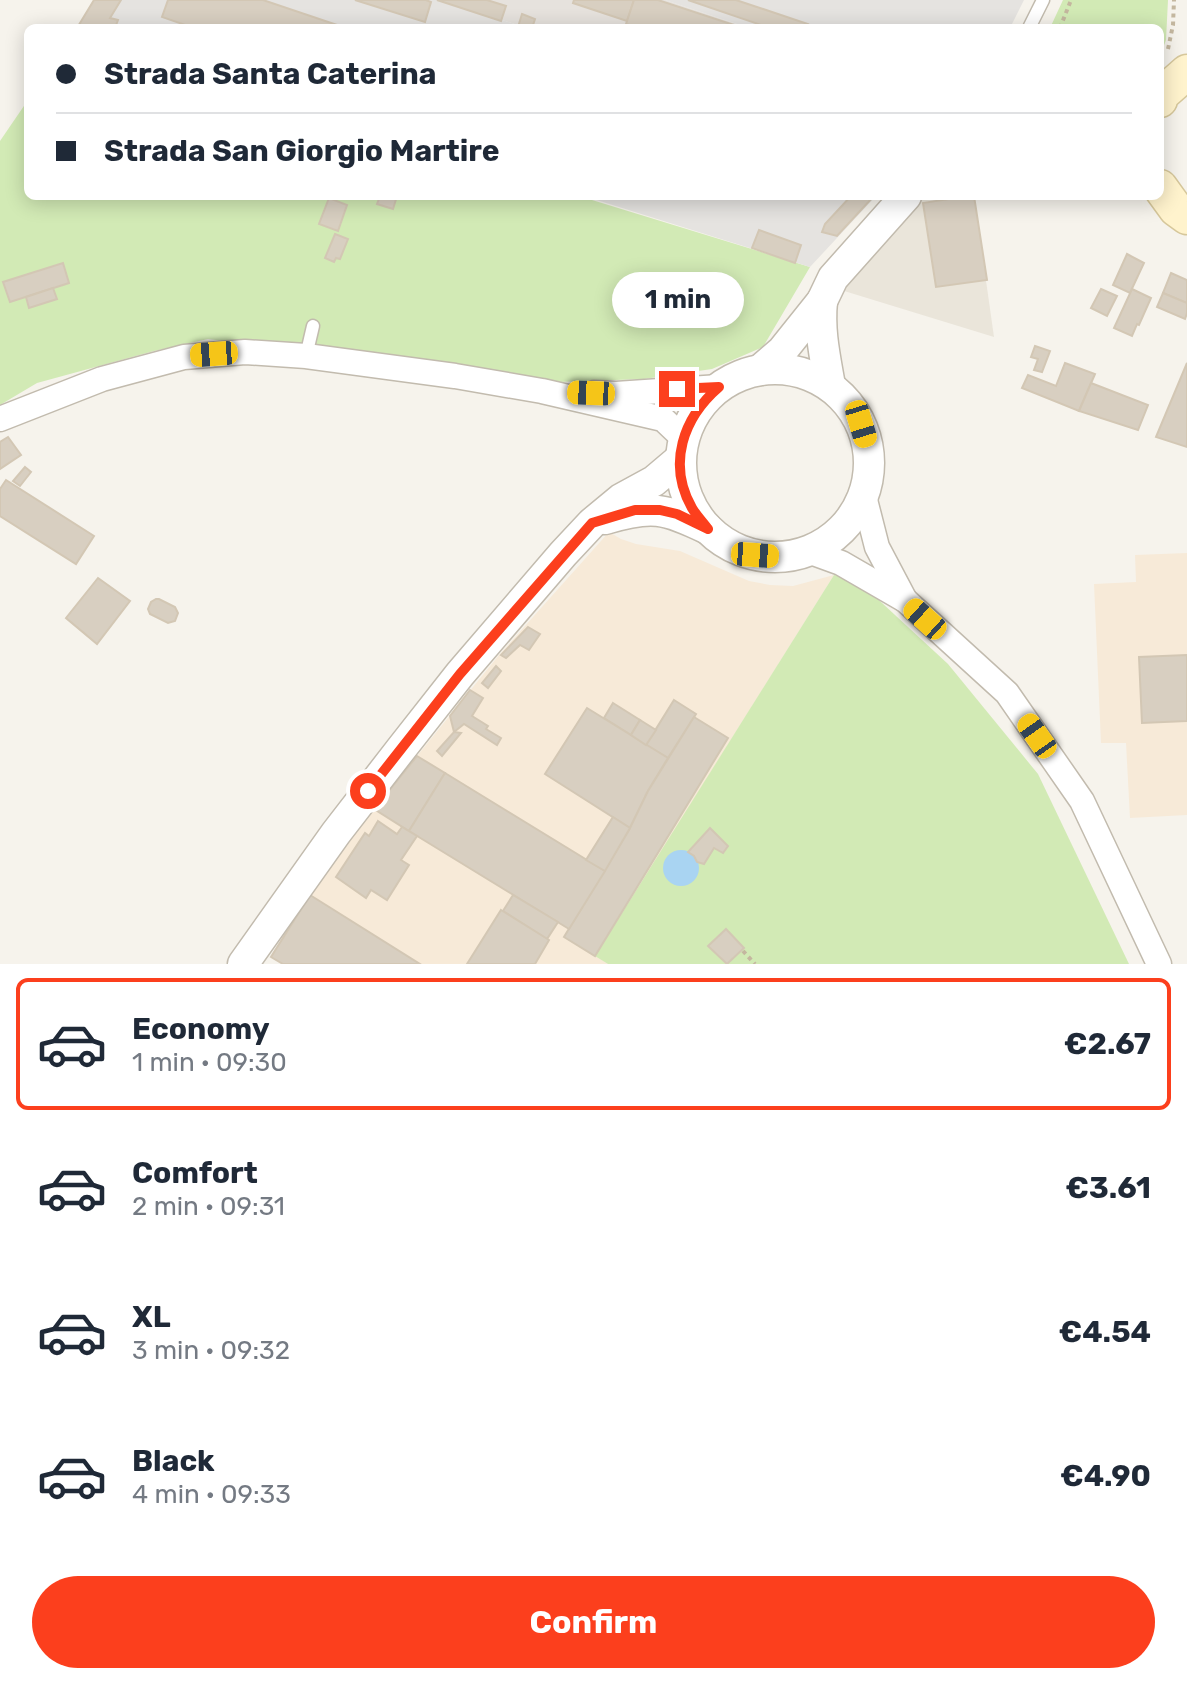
<!DOCTYPE html>
<html lang="en">
<head>
<meta charset="utf-8">
<style>
	:root { --surface:#fff; --page:#f6f6f7; --text:#1f2937; --muted:#747a83; --line:#e0e1e3; --accent:#fc3f1d }
	body { margin:0; font-family:Rubik,sans-serif; background:var(--page); color:var(--text); height:100vh; display:flex; flex-direction:column; font-size:30px; white-space:nowrap }
	* { box-sizing:border-box; margin:0 }
	p { font-size:26px; color:var(--muted) }
	.icon { flex:none; width:44px; height:44px; fill:none; stroke:currentColor; stroke-width:2; stroke-linecap:round; stroke-linejoin:round }
	.map { position:relative; height:964px; overflow:hidden }
	.panel { display:flex; flex-direction:column; background:var(--surface); flex:1 }
	.panel>* { flex:none }
	.guide { position:absolute; left:24px; top:24px; width:1140px; height:176px; border-radius:12px; box-shadow:0 4px 20px #0003; display:grid; align-content:center; height:176px; padding:0 32px; background:var(--surface) }
	.end { position:absolute; width:36px; height:36px; margin:-18px; border:10px solid #fc3f1d; background:#fff; box-shadow:0 0 0 4px #fff }
	.from { border-radius:50% }
	.bubble { position:absolute; height:56px; border-radius:28px; background:var(--surface); box-shadow:0 4px 20px #0003; font-size:26px; font-weight:700; line-height:56px; text-align:center }
	.car { position:absolute; width:24px; height:48px; margin:-24px -12px; border-radius:10px; box-shadow:0 0 6px 2px #0007; background:linear-gradient(#f5c518 24%,#345 0 40%,#f5c518 0 76%,#345 0 86%,#f5c518 0) }
	.guide b { display:flex; align-items:center; gap:28px; height:76px; font-size:30px }
	.guide b+b { border-top:2px solid var(--line) }
	.guide i { width:20px; height:20px; background:var(--text) }
	ul { padding:14px 0 0; list-style:none }
	li { display:flex; align-items:center; gap:24px; height:132px; margin:0 16px 12px; padding:0 16px; border:4px solid transparent; border-radius:12px }
	li div { flex:1 }
	li b { display:block; font-size:30px }
	li em { font-style:normal; font-weight:700 }
	li.on { border-color:var(--accent) }
	li>.icon { width:72px; height:72px; stroke-width:1.5 }
	.primary-button { display:flex; gap:16px; margin-top:auto; padding:16px 32px }
	.primary-button a { flex:1; height:92px; border-radius:48px; background:var(--accent); color:#fff; font-size:32px; font-weight:700; line-height:92px; text-align:center }
	.map>svg:first-child { display:block }
</style>
</head>
<body>
<div class="map">
<svg width="1187" height="964" viewBox="0 0 1187 964">
	<rect width="100%" height="100%" fill="#f6f3ec"/>
	<path fill="#eae5da" d="M924 196H974L994 337 841 290Z"/>
	<g fill="#f7ead8">
		<path d="M609 532 621 539 636 544 680 551 749 581 770 585 793 586 834 575 596 956 608 964H283L310 895 328 869 374 809 499 655Z"/>
		<path d="M1187 553V815L1130 818 1126 743H1101L1094 584 1136 582 1135 555Z"/>
	</g>
	<path fill="#e6e2dd" d="M442 0H665L749 28H527Z"/>
	<g fill="#d2eab5">
		<path d="M1063 0H1168L1166 40 1160 56V28H1050Z"/>
		<path d="M28 100V196H579L810 267 763 347 712 369 644 379 557 382 208 339 154 351 37 383 0 405V141Z"/>
		<path d="M834 575 855 578 948 664 1038 774 1129 964H608L595 956Z"/>
	</g>
	<g fill="#e5e3e0">
		<path d="M94 0H442L527 28H77Z"/>
		<path d="M665 0H1024L1010 28H749Z"/>
		<path d="M584 196H876L810 267Z"/>
	</g>
	<circle fill="#a9d4f2" cx="681" cy="868" r="18"/>
	<g fill="#d8cfc1" stroke="#d3c7b4" stroke-width="2">
		<path d="M94 0H121L110 18 118 20 115 28H77Z"/>
		<path d="M168 0H263L346 28H194L162 17Z"/>
		<path d="M355 0H426L431 2 425 22Z"/>
		<path d="M437 0H487L506 6 501 21Z"/>
		<path d="M574 0H634L627 21 573 3Z"/>
		<path d="M634 0H658L743 28H639L626 24Z"/>
		<path d="M688 0H736L808 24 806 28H770Z"/>
		<path d="M522 14 535 19 532 28 518 27Z"/>
		<path d="M380 196H397L393 209 377 204Z"/>
		<path d="M851 196H874L837 236 822 232 825 224Z"/>
		<path d="M968 196H974L987 280 936 287 923 203Z"/>
		<path d="M329 198 347 205 338 231 319 224Z"/>
		<path d="M759 230 801 245 795 263 752 248Z"/>
		<path d="M335 234 348 239 340 259 336 258 334 262 325 258Z"/>
		<path d="M1127 254 1144 263 1130 293 1113 285Z"/>
		<path d="M63 263 69 283 10 302 3 282Z"/>
		<path d="M1171 273 1187 280V303L1163 293Z"/>
		<path d="M53 288 57 299 29 308 26 297Z"/>
		<path d="M1101 289 1117 296 1107 316 1091 308Z"/>
		<path d="M1132 289 1151 298 1139 325 1137 324 1132 336 1114 328Z"/>
		<path d="M1163 293 1187 303V313L1185 319 1157 307Z"/>
		<path d="M1035 346 1050 351 1042 372 1034 370 1038 359 1031 357Z"/>
		<path d="M1065 363 1095 374 1079 411 1022 388 1028 375 1056 386Z"/>
		<path d="M1187 363V447L1156 437Z"/>
		<path d="M1091 383 1148 405 1138 430 1079 411Z"/>
		<path d="M8 437 21 455 0 469V442Z"/>
		<path d="M25 467 31 472 20 486 13 481Z"/>
		<path d="M6 480 94 536 76 564 0 516V489Z"/>
		<path d="M98 578 130 601 97 644 66 618Z"/>
		<path d="M156 599H159L175 607 178 613 175 621 168 623 150 614 148 609 151 602Z"/>
		<path d="M528 627 540 634 529 650 520 645 506 658 501 655Z"/>
		<path d="M1187 655V721L1142 723 1139 657Z"/>
		<path d="M496 666 501 671 488 688 482 683Z"/>
		<path d="M470 690 483 698 472 716 488 726 486 729 501 738 497 745 464 724 454 732 450 716Z"/>
		<path d="M674 700 696 714 668 758 646 745Z"/>
		<path d="M613 703 640 720 631 735 604 718Z"/>
		<path d="M587 708 668 758 648 791 630 828 545 774Z"/>
		<path d="M694 717 728 738 595 956 564 937 630 828 648 791Z"/>
		<path d="M640 720 656 730 646 745 631 735Z"/>
		<path d="M454 732 461 733 442 756 437 751Z"/>
		<path d="M417 756 445 773 409 831 374 809Z"/>
		<path d="M445 773 605 871 569 929 409 831Z"/>
		<path d="M613 817 630 828 605 871 586 860Z"/>
		<path d="M378 821 397 834 402 827 417 836 401 860 409 865 387 900 371 890 366 898 336 877 365 833 369 836Z"/>
		<path d="M710 828 728 846 723 853 714 848 704 864 697 862 694 856 688 852Z"/>
		<path d="M310 895 420 964H283L271 957Z"/>
		<path d="M513 895 558 922 547 939 503 911Z"/>
		<path d="M501 910 549 940 535 964H467Z"/>
		<path d="M726 929 744 948 727 964 708 946Z"/>
	</g>
	<g fill="none" stroke-linecap="round" stroke-linejoin="round">
		<defs>
			<g id="service">
				<path d="M1029 28 1043 0"/>
				<path d="M306 356 313 326"/>
			</g>
			<g id="minor">
				<path d="M594 393 616 394 719 387"/>
				<path d="M0 419 102 379 184 357 245 352 306 356 455 376 542 391 663 419 683 438"/>
				<path d="M864 496 877 547 905 600"/>
				<path d="M808 551 841 563 905 600 1007 693 1082 801 1159 964"/>
			</g>
			<g id="tertiary">
				<path d="M822 301C819 331 825 357 830 386"/>
				<circle cx="775" cy="463" r="94"/>
				<path d="M760 370 782 351 822 301 833 278 906 196"/>
				<path d="M605 519C652 505 664 508 708 529"/>
				<path d="M243 964 336 833 401 749 460 674 563 554 592 523 621 499 654 481 680 459"/>
			</g>
			<g id="secondary">
				<path d="M1160 100 1161 95 1187 72"/>
				<path d="M1160 187 1176 209 1187 217"/>
			</g>
		</defs>
		<use href="#service" stroke="#c2bbae" stroke-width="15"/>
		<use href="#minor" stroke="#c2bbae" stroke-width="27"/>
		<use href="#tertiary" stroke="#c2bbae" stroke-width="33"/>
		<use href="#secondary" stroke="#d6c79b" stroke-width="37"/>
		<g stroke="#c4b79f" stroke-width="4" stroke-dasharray="4 4" stroke-linecap="butt">
			<path d="M1060 28 1071 0"/>
			<path d="M1168 49 1173 25 1174 0"/>
			<path d="M743 951 755 964"/>
		</g>
		<use href="#service" stroke="#fff" stroke-width="12"/>
		<use href="#minor" stroke="#fff" stroke-width="24"/>
		<use href="#tertiary" stroke="#fff" stroke-width="30"/>
		<use href="#secondary" stroke="#fff3cd" stroke-width="34"/>
	</g>
	<g fill="none" stroke-linecap="round" stroke-linejoin="round">
		<path stroke="#fc3f1d" stroke-width="10" d="M368 791 460 674 592 523 635 510H660L677 514 708 529C703 522 696 515 692 508 667 464 683 418 719 387L677 389"/>
	</g>
</svg>
<i class="end from" style="left:368px;top:791px"></i>
<i class="end" style="left:677px;top:389px"></i>
<div class="bubble" style="left:612px;top:272px;width:132px">1 min</div>
<i class="car" style="left:214px;top:354px;rotate:266deg"></i>
<i class="car" style="left:591px;top:393px;rotate:272deg"></i>
<i class="car" style="left:861px;top:424px;rotate:163deg"></i>
<i class="car" style="left:755px;top:555px;rotate:94deg"></i>
<i class="car" style="left:925px;top:619px;rotate:312deg"></i>
<i class="car" style="left:1037px;top:736px;rotate:325deg"></i>
<div class="guide">
<b><i class="from"></i>Strada Santa Caterina</b>
<b><i></i>Strada San Giorgio Martire</b>
</div>
</div>
<section class="panel">
<ul>
<li class="on"><svg class="icon" aria-label="car" viewBox="0 0 24 24"><path d="M5 17H2v-5l4-1 3-4h7l3 4 3 1v5h-3M9 17h6M6 11h13"/><circle cx="7" cy="17" r="2"/><circle cx="17" cy="17" r="2"/></svg><div><b>Economy</b><p>1 min · 09:30</p></div><em>€2.67</em></li>
<li><svg class="icon" aria-label="car" viewBox="0 0 24 24"><path d="M5 17H2v-5l4-1 3-4h7l3 4 3 1v5h-3M9 17h6M6 11h13"/><circle cx="7" cy="17" r="2"/><circle cx="17" cy="17" r="2"/></svg><div><b>Comfort</b><p>2 min · 09:31</p></div><em>€3.61</em></li>
<li><svg class="icon" aria-label="car" viewBox="0 0 24 24"><path d="M5 17H2v-5l4-1 3-4h7l3 4 3 1v5h-3M9 17h6M6 11h13"/><circle cx="7" cy="17" r="2"/><circle cx="17" cy="17" r="2"/></svg><div><b>XL</b><p>3 min · 09:32</p></div><em>€4.54</em></li>
<li><svg class="icon" aria-label="car" viewBox="0 0 24 24"><path d="M5 17H2v-5l4-1 3-4h7l3 4 3 1v5h-3M9 17h6M6 11h13"/><circle cx="7" cy="17" r="2"/><circle cx="17" cy="17" r="2"/></svg><div><b>Black</b><p>4 min · 09:33</p></div><em>€4.90</em></li>
</ul>
<div class="primary-button"><a>Confirm</a></div>
</section>
</body>
</html>
